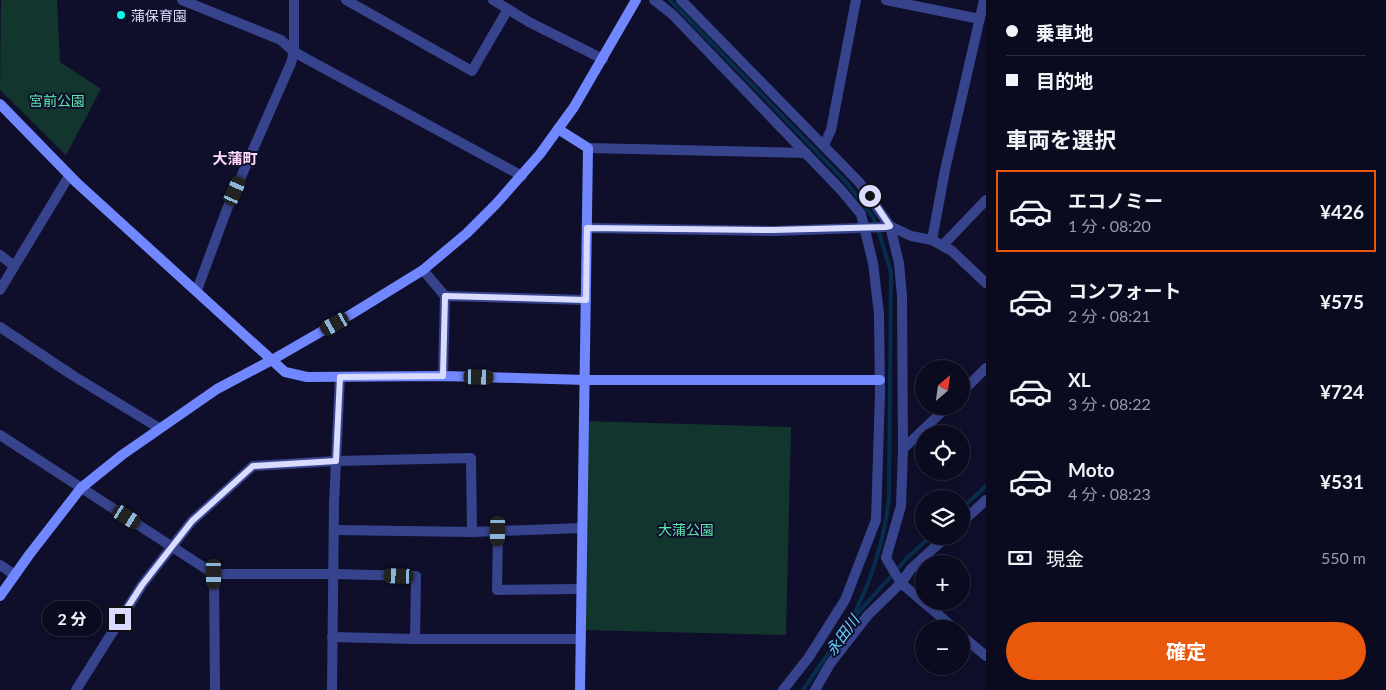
<!DOCTYPE html>
<html lang="ja">
<head>
<meta charset="utf-8">
<style>
	:root { --surface:#0b0b20; --page:#141429; --text:#f1f3f6; --muted:#9a9ba5; --line:#2b2b3e; --accent:#ea580c }
	body { margin:0; font-family:Lato,"Noto Sans JP",sans-serif; background:var(--page); color:var(--text); height:100vh; display:flex; flex-direction:column; font-size:19px; white-space:nowrap }
	* { box-sizing:border-box; margin:0 }
	p { font-size:16px; color:var(--muted) }
	.icon { flex:none; width:28px; height:28px; fill:none; stroke:currentColor; stroke-width:2; stroke-linecap:round; stroke-linejoin:round }
	.map { position:relative; flex:1; overflow:hidden }
	.side { display:flex; flex-direction:column; background:var(--surface); width:400px }
	.side>* { flex:none }
	.top-card { display:grid; align-content:center; height:110px; padding:0 20px; background:var(--surface) }
	.needle { width:32px; rotate:29deg }
	.fabs { position:absolute; left:915px; top:360px; display:grid; gap:10px }
	.fabs a { display:grid; place-items:center; width:55px; height:55px; border-radius:50%; background:var(--surface); box-shadow:0 2px 12px #0003,0 0 0 1px var(--line); font-size:25px }
	.end { position:absolute; width:22px; height:22px; margin:-11px; border:6px solid #d9dcff; background:#111; box-shadow:0 0 0 2px #111 }
	.from { border-radius:50% }
	.bubble { position:absolute; height:35px; border-radius:18px; background:var(--surface); box-shadow:0 2px 12px #0003,0 0 0 1px var(--line); font-size:16px; font-weight:700; line-height:35px; text-align:center }
	.car { position:absolute; width:15px; height:30px; margin:-15px -8px; border-radius:6px; box-shadow:0 0 4px 1px #0007; background:linear-gradient(#222 24%,#8ab4d8 0 40%,#222 0 76%,#8ab4d8 0 86%,#222 0) }
	.top-card b { display:flex; align-items:center; gap:18px; height:48px; font-size:19px }
	.top-card b+b { border-top:1px solid var(--line) }
	.top-card i { width:12px; height:12px; background:var(--text) }
	ul { padding:0; list-style:none }
	li { display:flex; align-items:center; gap:15px; height:82px; margin:0 10px 8px; padding:0 10px; border:2px solid transparent; border-radius:0px }
	li div { flex:1 }
	li b { display:block; font-size:19px }
	li em { font-style:normal; font-weight:700 }
	li.active { border-color:var(--accent) }
	li>.icon { width:45px; height:45px; stroke-width:1.5 }
	h2 { padding:0 20px; font-size:22px; line-height:60px }
	.pay { display:flex; align-items:center; gap:12px; height:55px; padding:0 20px; font-size:19px }
	.pay p { margin-inline-start:auto }
	.primary-button { display:flex; gap:10px; margin-top:auto; padding:10px 20px }
	.primary-button a { flex:1; height:58px; border-radius:30px; background:var(--accent); color:#fff; font-size:20px; font-weight:700; line-height:58px; text-align:center }
	main { display:flex; flex:1; min-height:0 }
	.map>svg:first-child { display:block }
</style>
</head>
<body>
<main>
<div class="map">
<svg width="986" height="690" viewBox="0 0 986 690">
	<rect width="100%" height="100%" fill="#0f0f2b"/>
	<g fill="#12362e">
		<path d="M1 0H57L60 62 101 89 66 155 0 90Z"/>
		<path d="M584 421 791 427 786 635 581 630Z"/>
	</g>
	<g fill="none" stroke-linecap="round" stroke-linejoin="round">
		<g stroke="#072d4c" stroke-width="4">
			<path d="M670 0 846 182 873 217 881 239 891 272 889 497C885 539 870 585 850 622"/>
			<path d="M961 509 986 486"/>
			<path d="M803 690 850 622 907 558 931 536"/>
		</g>
		<g stroke="#37448d" stroke-width="10">
			<path d="M182 0 281 40 294 52 522 176"/>
			<path d="M346 0 472 71 508 9"/>
			<path d="M493 0 529 22 603 59"/>
			<path d="M654 0 672 14 841 190 861 214 873 263 879 314 880 393 876 520 845 600 809 657 783 690"/>
			<path d="M681 0 859 182 890 226 899 263 902 296 903 449"/>
			<path d="M886 0 980 19"/>
			<path d="M824 145 831 130 856 0"/>
			<path d="M588 148 806 153"/>
			<path d="M587 228 773 231 886 227 890 226 911 236 932 240 952 251 986 283"/>
			<path d="M932 240 945 170 984 0"/>
			<path d="M943 245 986 200"/>
			<path d="M0 255 14 266"/>
			<path d="M423 270 445 296 443 376"/>
			<path d="M0 290 69 176"/>
			<path d="M197 290 227 209 291 63 294 52V0"/>
			<path d="M445 296 586 300"/>
			<path d="M0 327 72 375 159 428"/>
			<path d="M961 393 986 368"/>
			<path d="M948 406 903 449 901 506 886 558 901 583 955 629"/>
			<path d="M0 435 214 574 215 690"/>
			<path d="M961 523 986 500"/>
			<path d="M334 530 472 532"/>
			<path d="M498 531 497 590 581 589"/>
			<path d="M0 565 15 575"/>
			<path d="M214 574H333L416 576 415 639H581"/>
			<path d="M961 635 986 656"/>
			<path d="M332 637 415 639"/>
			<path d="M76 690 142 585 192 521 253 466 335 461 471 458 472 532 582 528"/>
			<path d="M332 690 334 503 340 377"/>
			<path d="M815 690 830 664 868 615 901 583 911 569 947 536"/>
		</g>
		<g stroke="#7087ff" stroke-width="10">
			<path d="M0 104 77 183 285 372 307 377 443 376 586 380H880"/>
			<path d="M558 129 588 148 580 690"/>
			<path d="M0 596 29 555 81 488 122 455 217 389 272 360 350 315 423 270 467 233 496 204 540 154 574 107 636 0"/>
		</g>
	</g>
	<g fill="none" stroke-linecap="round" stroke-linejoin="round">
		<path stroke="#d9dcff" stroke-width="6" d="M120 619 142 585 192 521 253 466 336 461 340 377 443 376 445 296 586 300 587 228 773 230 886 227 890 226 870 196"/>
	</g>
	<circle fill="#05ffe9" stroke="#0f0f2b" stroke-width="2" cx="121" cy="15" r="5"/>
	<g text-anchor="middle" dominant-baseline="central" stroke-width="4" stroke-linejoin="round" paint-order="stroke">
		<g font-size="14" fill="#d9dcff" stroke="#0f0f2b" text-anchor="start">
			<text x="131" y="15">蒲保育園</text>
		</g>
		<g font-size="14" fill="#5ce8ab" stroke="#0f0f2b">
			<text x="57" y="100">宮前公園</text>
			<text x="686" y="529">大蒲公園</text>
		</g>
		<g font-size="15" font-weight="bold" fill="#ffdbf9" stroke="#0f0f2b">
			<text x="235" y="158">大蒲町</text>
		</g>
		<g font-size="15" font-style="italic" fill="#67d5ff" stroke="#0f0f2b">
			<text transform="translate(842 635) rotate(-54)">永田川</text>
		</g>
	</g>
</svg>
<div class="fabs">
<a><svg class="needle" viewBox="-14 -14 28 28"><path d="M0-13l5 13h-10z" fill="#e53935"/><path d="M0 13l5-13h-10z" fill="#9a9ba5"/></svg></a>
<a><svg class="icon" aria-label="locate" viewBox="0 0 24 24"><circle cx="12" cy="12" r="6"/><path d="M12 2v4M12 18v4M2 12h4M18 12h4"/></svg></a>
<a><svg class="icon" aria-label="layers" viewBox="0 0 24 24"><path d="M12 4l9 5-9 5-9-5zM3 14l9 5 9-5"/></svg></a>
<a>+</a>
<a>−</a>
</div>
<i class="end from" style="left:870px;top:196px"></i>
<i class="end" style="left:120px;top:619px"></i>
<div class="bubble" style="left:42px;top:601px;width:60px">2 分</div>
<i class="car" style="left:235px;top:191px;rotate:24deg"></i>
<i class="car" style="left:335px;top:324px;rotate:241deg"></i>
<i class="car" style="left:479px;top:377px;rotate:91deg"></i>
<i class="car" style="left:127px;top:517px;rotate:123deg"></i>
<i class="car" style="left:498px;top:531px;rotate:181deg"></i>
<i class="car" style="left:214px;top:574px;rotate:180deg"></i>
<i class="car" style="left:399px;top:576px;rotate:272deg"></i>
</div>
<section class="side">
<div class="top-card">
<b><i class="from"></i>乗車地</b>
<b><i></i>目的地</b>
</div>
<h2>車両を選択</h2>
<ul>
<li class="active"><svg class="icon" aria-label="car" viewBox="0 0 24 24"><path d="M5 17H2v-5l4-1 3-4h7l3 4 3 1v5h-3M9 17h6M6 11h13"/><circle cx="7" cy="17" r="2"/><circle cx="17" cy="17" r="2"/></svg><div><b>エコノミー</b><p>1 分 · 08:20</p></div><em>¥426</em></li>
<li><svg class="icon" aria-label="car" viewBox="0 0 24 24"><path d="M5 17H2v-5l4-1 3-4h7l3 4 3 1v5h-3M9 17h6M6 11h13"/><circle cx="7" cy="17" r="2"/><circle cx="17" cy="17" r="2"/></svg><div><b>コンフォート</b><p>2 分 · 08:21</p></div><em>¥575</em></li>
<li><svg class="icon" aria-label="car" viewBox="0 0 24 24"><path d="M5 17H2v-5l4-1 3-4h7l3 4 3 1v5h-3M9 17h6M6 11h13"/><circle cx="7" cy="17" r="2"/><circle cx="17" cy="17" r="2"/></svg><div><b>XL</b><p>3 分 · 08:22</p></div><em>¥724</em></li>
<li><svg class="icon" aria-label="car" viewBox="0 0 24 24"><path d="M5 17H2v-5l4-1 3-4h7l3 4 3 1v5h-3M9 17h6M6 11h13"/><circle cx="7" cy="17" r="2"/><circle cx="17" cy="17" r="2"/></svg><div><b>Moto</b><p>4 分 · 08:23</p></div><em>¥531</em></li>
</ul>
<div class="pay"><svg class="icon" aria-label="cash" viewBox="0 0 24 24"><path d="M3 7h18v10H3z"/><circle cx="12" cy="12" r="2"/></svg>現金<p>550 m</p></div>
<div class="primary-button"><a>確定</a></div>
</section>
</main>
</body>
</html>
